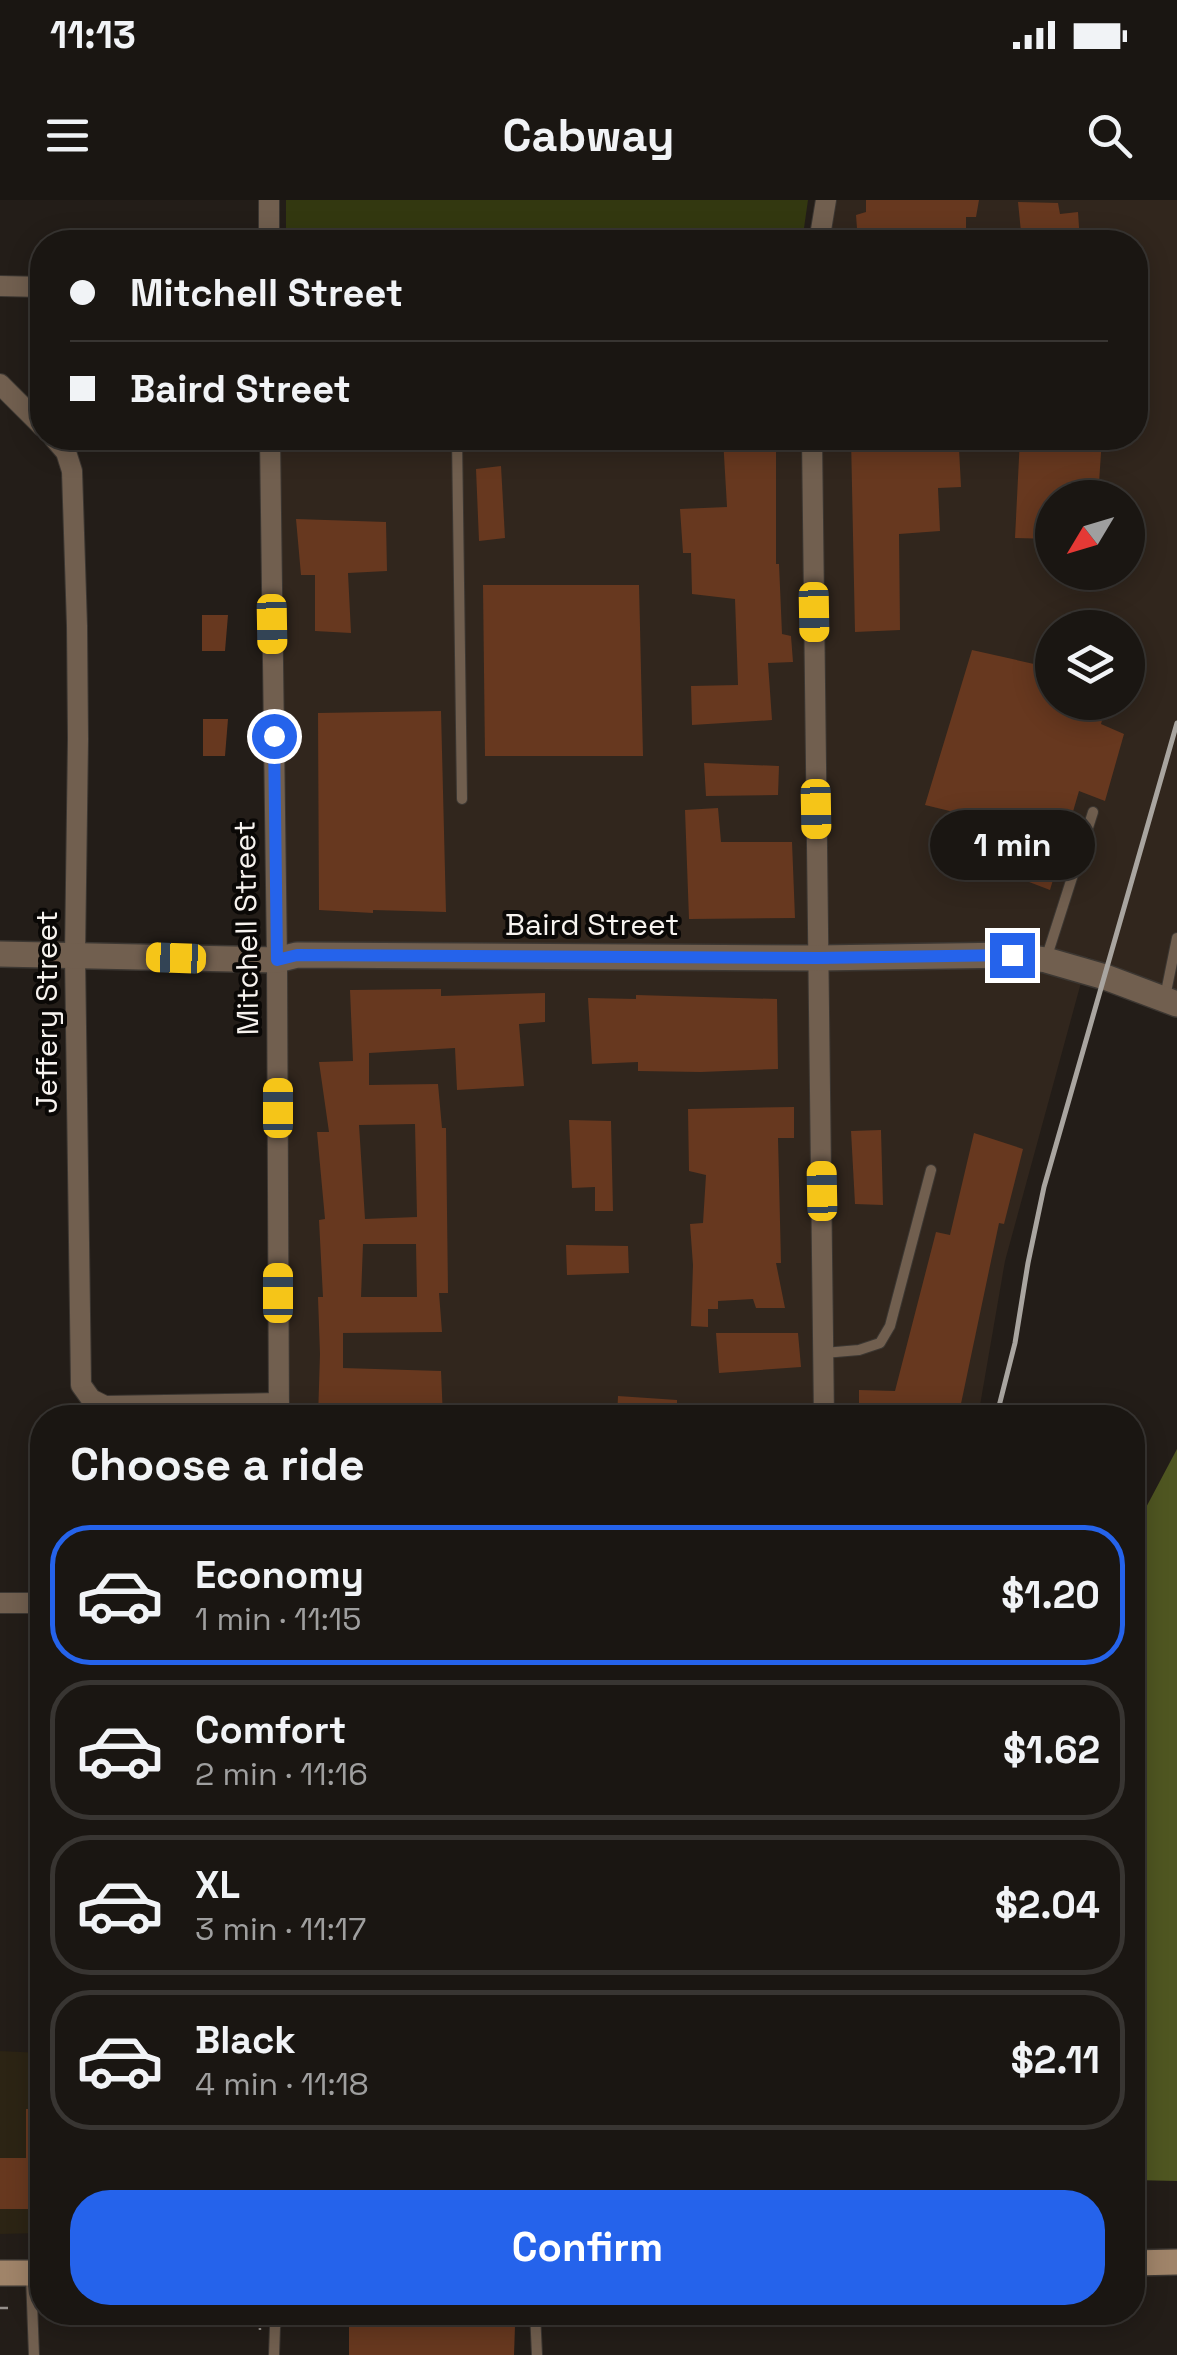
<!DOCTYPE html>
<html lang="en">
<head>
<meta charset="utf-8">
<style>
	:root { --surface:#1a1612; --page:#272320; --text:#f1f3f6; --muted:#9f9f9f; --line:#383532; --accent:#2563eb }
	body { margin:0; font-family:"Space Grotesk",sans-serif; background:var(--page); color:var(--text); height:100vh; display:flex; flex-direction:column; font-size:38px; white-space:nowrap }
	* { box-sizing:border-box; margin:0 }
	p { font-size:32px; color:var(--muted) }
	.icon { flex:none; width:55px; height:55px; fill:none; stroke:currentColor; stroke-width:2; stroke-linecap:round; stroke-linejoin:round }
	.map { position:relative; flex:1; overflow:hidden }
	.drawer { position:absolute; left:30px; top:1205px; width:1115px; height:920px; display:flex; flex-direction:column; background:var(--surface); border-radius:40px; box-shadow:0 5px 25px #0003,0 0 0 2px var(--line) }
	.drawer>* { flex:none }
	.banner { position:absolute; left:30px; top:30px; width:1118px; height:220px; border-radius:40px; box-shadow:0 5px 25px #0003,0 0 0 2px var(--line); display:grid; align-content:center; height:220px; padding:0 40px; background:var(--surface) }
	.needle { width:65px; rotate:232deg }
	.fabs { position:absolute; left:1035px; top:280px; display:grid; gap:20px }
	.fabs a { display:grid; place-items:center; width:110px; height:110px; border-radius:50%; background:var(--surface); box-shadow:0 5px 25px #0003,0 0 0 2px var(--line); font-size:50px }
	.end { position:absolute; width:45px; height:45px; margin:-22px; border:12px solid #2563eb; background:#fff; box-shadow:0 0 0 5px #fff }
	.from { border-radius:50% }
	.bubble { position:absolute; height:70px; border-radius:35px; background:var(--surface); box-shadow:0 5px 25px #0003,0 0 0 2px var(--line); font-size:32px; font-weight:700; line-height:70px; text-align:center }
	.car { position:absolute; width:30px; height:60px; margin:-30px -15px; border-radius:12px; box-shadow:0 0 8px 2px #0007; background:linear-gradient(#f5c518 24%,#345 0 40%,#f5c518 0 76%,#345 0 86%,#f5c518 0) }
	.banner b { display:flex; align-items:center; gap:35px; height:95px; font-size:38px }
	.banner b+b { border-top:2px solid var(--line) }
	.banner i { width:25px; height:25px; background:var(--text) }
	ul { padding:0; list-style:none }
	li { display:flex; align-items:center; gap:30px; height:140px; margin:0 20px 15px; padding:0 20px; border:5px solid var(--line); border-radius:40px }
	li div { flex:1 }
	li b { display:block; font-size:38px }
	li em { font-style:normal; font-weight:700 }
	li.current { border-color:var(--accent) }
	li>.icon { width:90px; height:90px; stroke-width:1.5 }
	h2 { padding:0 40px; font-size:45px; line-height:120px }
	.action { display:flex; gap:20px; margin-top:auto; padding:20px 40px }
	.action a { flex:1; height:115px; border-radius:40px; background:var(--accent); color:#fff; font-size:40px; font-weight:700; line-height:115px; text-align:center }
	.status { display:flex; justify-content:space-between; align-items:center; height:70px; padding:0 50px; background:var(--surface); direction:ltr }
	.status svg { height:28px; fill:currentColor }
	header { display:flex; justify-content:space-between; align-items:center; height:130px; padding:0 40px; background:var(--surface); font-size:45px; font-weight:700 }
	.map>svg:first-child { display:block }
</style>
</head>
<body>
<div class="status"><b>11:13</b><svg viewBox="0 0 49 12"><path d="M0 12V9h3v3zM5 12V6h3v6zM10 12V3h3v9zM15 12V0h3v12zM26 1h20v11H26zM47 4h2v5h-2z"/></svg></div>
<header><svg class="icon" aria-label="menu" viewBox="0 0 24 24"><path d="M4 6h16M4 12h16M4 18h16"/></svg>Cabway<svg class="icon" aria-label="search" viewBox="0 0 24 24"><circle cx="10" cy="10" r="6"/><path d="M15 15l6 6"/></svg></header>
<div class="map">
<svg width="1177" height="2155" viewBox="0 0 1177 2155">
	<rect width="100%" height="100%" fill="#231d18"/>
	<path fill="#2c2414" d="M0 1851 42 1853V2033L0 2034Z"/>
	<path fill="#31261d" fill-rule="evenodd" d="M832 0H1177V795L1088 757 1005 1061 978 1217H285L270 238H1135V42H823ZM1052 298H1128V372H1052ZM1052 428H1128V502H1052Z"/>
	<path fill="#333810" d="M286 0H808L802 42H286Z"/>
	<path fill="#4f5621" d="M1177 1249V1981L1133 1980V1332Z"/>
	<g fill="#67381f" fill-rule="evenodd">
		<path d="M866 0H979L976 17H966V42H858L856 15 866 12Z"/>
		<path d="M1018 2 1058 3 1060 14 1078 12 1080 42H1022Z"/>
		<path d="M723 238H776V364H779L782 434 791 436 793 462 768 463 772 520 692 525 691 486 738 485 735 399 692 394 691 353H683L680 309 727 307Z"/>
		<path d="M851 238H907V251L959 249 961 287 938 288 940 331 899 334 900 430 855 432Z"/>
		<path d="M1020 238H1102L1098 298H1052V339L1015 338Z"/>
		<path d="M501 266 505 338 479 341 476 269Z"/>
		<path d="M296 319 386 322 387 371 348 373 351 433 315 431V375H301Z"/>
		<path d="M483 385H639L643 556H485Z"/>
		<path d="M202 415H228L225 451H202Z"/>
		<path d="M972 450 1052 468V502H1107L1101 524 1124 534 1105 601 1079 591 1050 690 1011 675 1017 646 958 631 962 614 925 605Z"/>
		<path d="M441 511 446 712 373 710V713L319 710 318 513Z"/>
		<path d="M203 519H228L225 556H203Z"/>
		<path d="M704 563 779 566 778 595 706 596Z"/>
		<path d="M718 608 721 642H792L795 718 689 719 685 610Z"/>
		<path d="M441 789V796L545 793V822L519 824 524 886 457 890 455 848 369 853V885L438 884 442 928H446L448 1093H439L442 1132 343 1133V1168L441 1171 443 1218H318L320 1154 318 1097H323L319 1020 325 1019 317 932H329L319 862 353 861 350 790ZM415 924 417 1017 365 1019 359 925ZM363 1044H416L417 1097H361Z"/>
		<path d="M636 795 777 799 778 869 701 872 638 871V862L592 864 588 798 636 799Z"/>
		<path d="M794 907V938H778L781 1063H776L785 1108H756L753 1099 718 1101V1109H708V1127L691 1126 693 1065 690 1024 703 1023 706 975 689 971 688 909Z"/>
		<path d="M569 920 611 921 613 1011H595V987L572 988Z"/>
		<path d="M881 930 883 1005 855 1004 851 931Z"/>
		<path d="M974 933 1023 949 1004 1024 999 1023 958 1218H859V1190L895 1191 936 1032 950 1035Z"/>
		<path d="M566 1045 628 1046 629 1073 567 1075Z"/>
		<path d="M716 1133H798L801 1167 719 1173Z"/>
		<path d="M618 1196 677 1200V1218H617Z"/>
		<path d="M26 1909H42V2009H0V1958H26Z"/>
		<path d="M349 2126H515L514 2155H349Z"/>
	</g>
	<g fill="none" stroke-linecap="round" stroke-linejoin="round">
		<defs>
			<g id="service">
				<path d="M457 238 462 599"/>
				<path d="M1046 759 1093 612"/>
				<path d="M1165 797 1177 738"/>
				<path d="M824 1153 859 1150 880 1143 890 1126 931 970"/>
				<path d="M31 2076 34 2155"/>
				<path d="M535 2112 537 2155"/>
				<path d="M274 2155 275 2127 280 2112"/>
			</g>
			<g id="minor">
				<path d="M269 42V0"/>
				<path d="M819 42 826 0"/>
				<path d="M0 86 42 87"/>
				<path d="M0 184 42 226"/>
				<path d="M54 238 66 252 72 271 77 426 78 539 75 755 81 1185 91 1199 105 1206 279 1203"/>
				<path d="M270 238 277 760 279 1218"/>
				<path d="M812 238 824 1218"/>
				<path d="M0 1403H42"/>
			</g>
			<path id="tertiary" d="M0 754 277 760 297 755 818 758 1012 755 1046 760 1105 777 1177 804"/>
			<g id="secondary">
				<path d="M1132 2063 1177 2062"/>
				<path d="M0 2073H42"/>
			</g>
		</defs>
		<use href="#service" stroke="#3c3732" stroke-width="12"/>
		<use href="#minor" stroke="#3c3732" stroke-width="22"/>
		<use href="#tertiary" stroke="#3c3732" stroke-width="28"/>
		<use href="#secondary" stroke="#3c3732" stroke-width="28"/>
		<g stroke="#948f8a" stroke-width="2.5" stroke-dasharray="8 8" stroke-linecap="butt">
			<path d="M0 2108H16"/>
			<path d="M259 2112 260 2130"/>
		</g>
		<use href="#service" stroke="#715f4f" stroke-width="10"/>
		<use href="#minor" stroke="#715f4f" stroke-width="20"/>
		<use href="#tertiary" stroke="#715f4f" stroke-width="25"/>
		<use href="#secondary" stroke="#a08469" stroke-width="25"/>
		<path stroke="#a9a5a0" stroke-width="5" d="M996 1218 1015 1143 1028 1063 1044 987 1177 523"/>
	</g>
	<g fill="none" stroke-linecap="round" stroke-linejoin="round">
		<path stroke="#2563eb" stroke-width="12" d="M274 536 277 760 297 755 818 758 1012 755"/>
	</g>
	<g text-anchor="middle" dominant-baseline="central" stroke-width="8" stroke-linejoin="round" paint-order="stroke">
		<g font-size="30" fill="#f7f3ef" stroke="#0a0806">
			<text x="592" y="724">Baird Street</text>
			<text transform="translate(246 728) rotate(-91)">Mitchell Street</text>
			<text transform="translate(46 812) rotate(-90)">Jeffery Street</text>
		</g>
	</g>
</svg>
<div class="fabs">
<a><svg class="needle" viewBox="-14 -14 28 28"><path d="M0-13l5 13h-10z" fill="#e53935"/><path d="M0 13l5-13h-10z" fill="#9f9f9f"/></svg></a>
<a><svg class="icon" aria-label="layers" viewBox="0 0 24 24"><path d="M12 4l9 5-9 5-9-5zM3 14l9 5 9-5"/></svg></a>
</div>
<i class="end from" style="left:274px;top:536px"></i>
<i class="end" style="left:1012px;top:755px"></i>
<div class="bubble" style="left:930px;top:610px;width:165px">1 min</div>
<i class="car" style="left:814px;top:412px;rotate:179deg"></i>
<i class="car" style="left:272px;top:424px;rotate:179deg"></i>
<i class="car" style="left:816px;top:609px;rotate:179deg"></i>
<i class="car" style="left:176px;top:758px;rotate:272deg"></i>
<i class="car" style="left:278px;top:908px;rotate:0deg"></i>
<i class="car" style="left:822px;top:991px;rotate:359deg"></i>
<i class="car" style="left:278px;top:1093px;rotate:0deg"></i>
<div class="banner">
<b><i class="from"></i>Mitchell Street</b>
<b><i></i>Baird Street</b>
</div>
<section class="drawer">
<h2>Choose a ride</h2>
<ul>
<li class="current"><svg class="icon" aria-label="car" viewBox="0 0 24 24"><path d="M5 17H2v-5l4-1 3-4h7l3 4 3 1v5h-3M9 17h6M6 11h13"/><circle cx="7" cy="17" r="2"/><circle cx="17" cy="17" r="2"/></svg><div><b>Economy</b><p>1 min · 11:15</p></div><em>$1.20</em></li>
<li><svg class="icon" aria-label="car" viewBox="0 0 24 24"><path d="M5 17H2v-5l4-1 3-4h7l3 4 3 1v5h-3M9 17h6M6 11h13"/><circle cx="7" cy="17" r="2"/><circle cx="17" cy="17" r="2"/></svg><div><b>Comfort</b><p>2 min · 11:16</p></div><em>$1.62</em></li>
<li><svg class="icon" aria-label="car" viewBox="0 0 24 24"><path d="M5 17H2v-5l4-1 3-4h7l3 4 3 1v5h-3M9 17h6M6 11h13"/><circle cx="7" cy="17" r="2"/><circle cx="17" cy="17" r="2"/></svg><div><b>XL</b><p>3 min · 11:17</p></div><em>$2.04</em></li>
<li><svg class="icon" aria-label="car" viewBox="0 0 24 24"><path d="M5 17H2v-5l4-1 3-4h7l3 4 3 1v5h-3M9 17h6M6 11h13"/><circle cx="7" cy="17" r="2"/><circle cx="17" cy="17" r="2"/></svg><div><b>Black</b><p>4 min · 11:18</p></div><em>$2.11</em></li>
</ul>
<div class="action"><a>Confirm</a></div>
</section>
</div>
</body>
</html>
